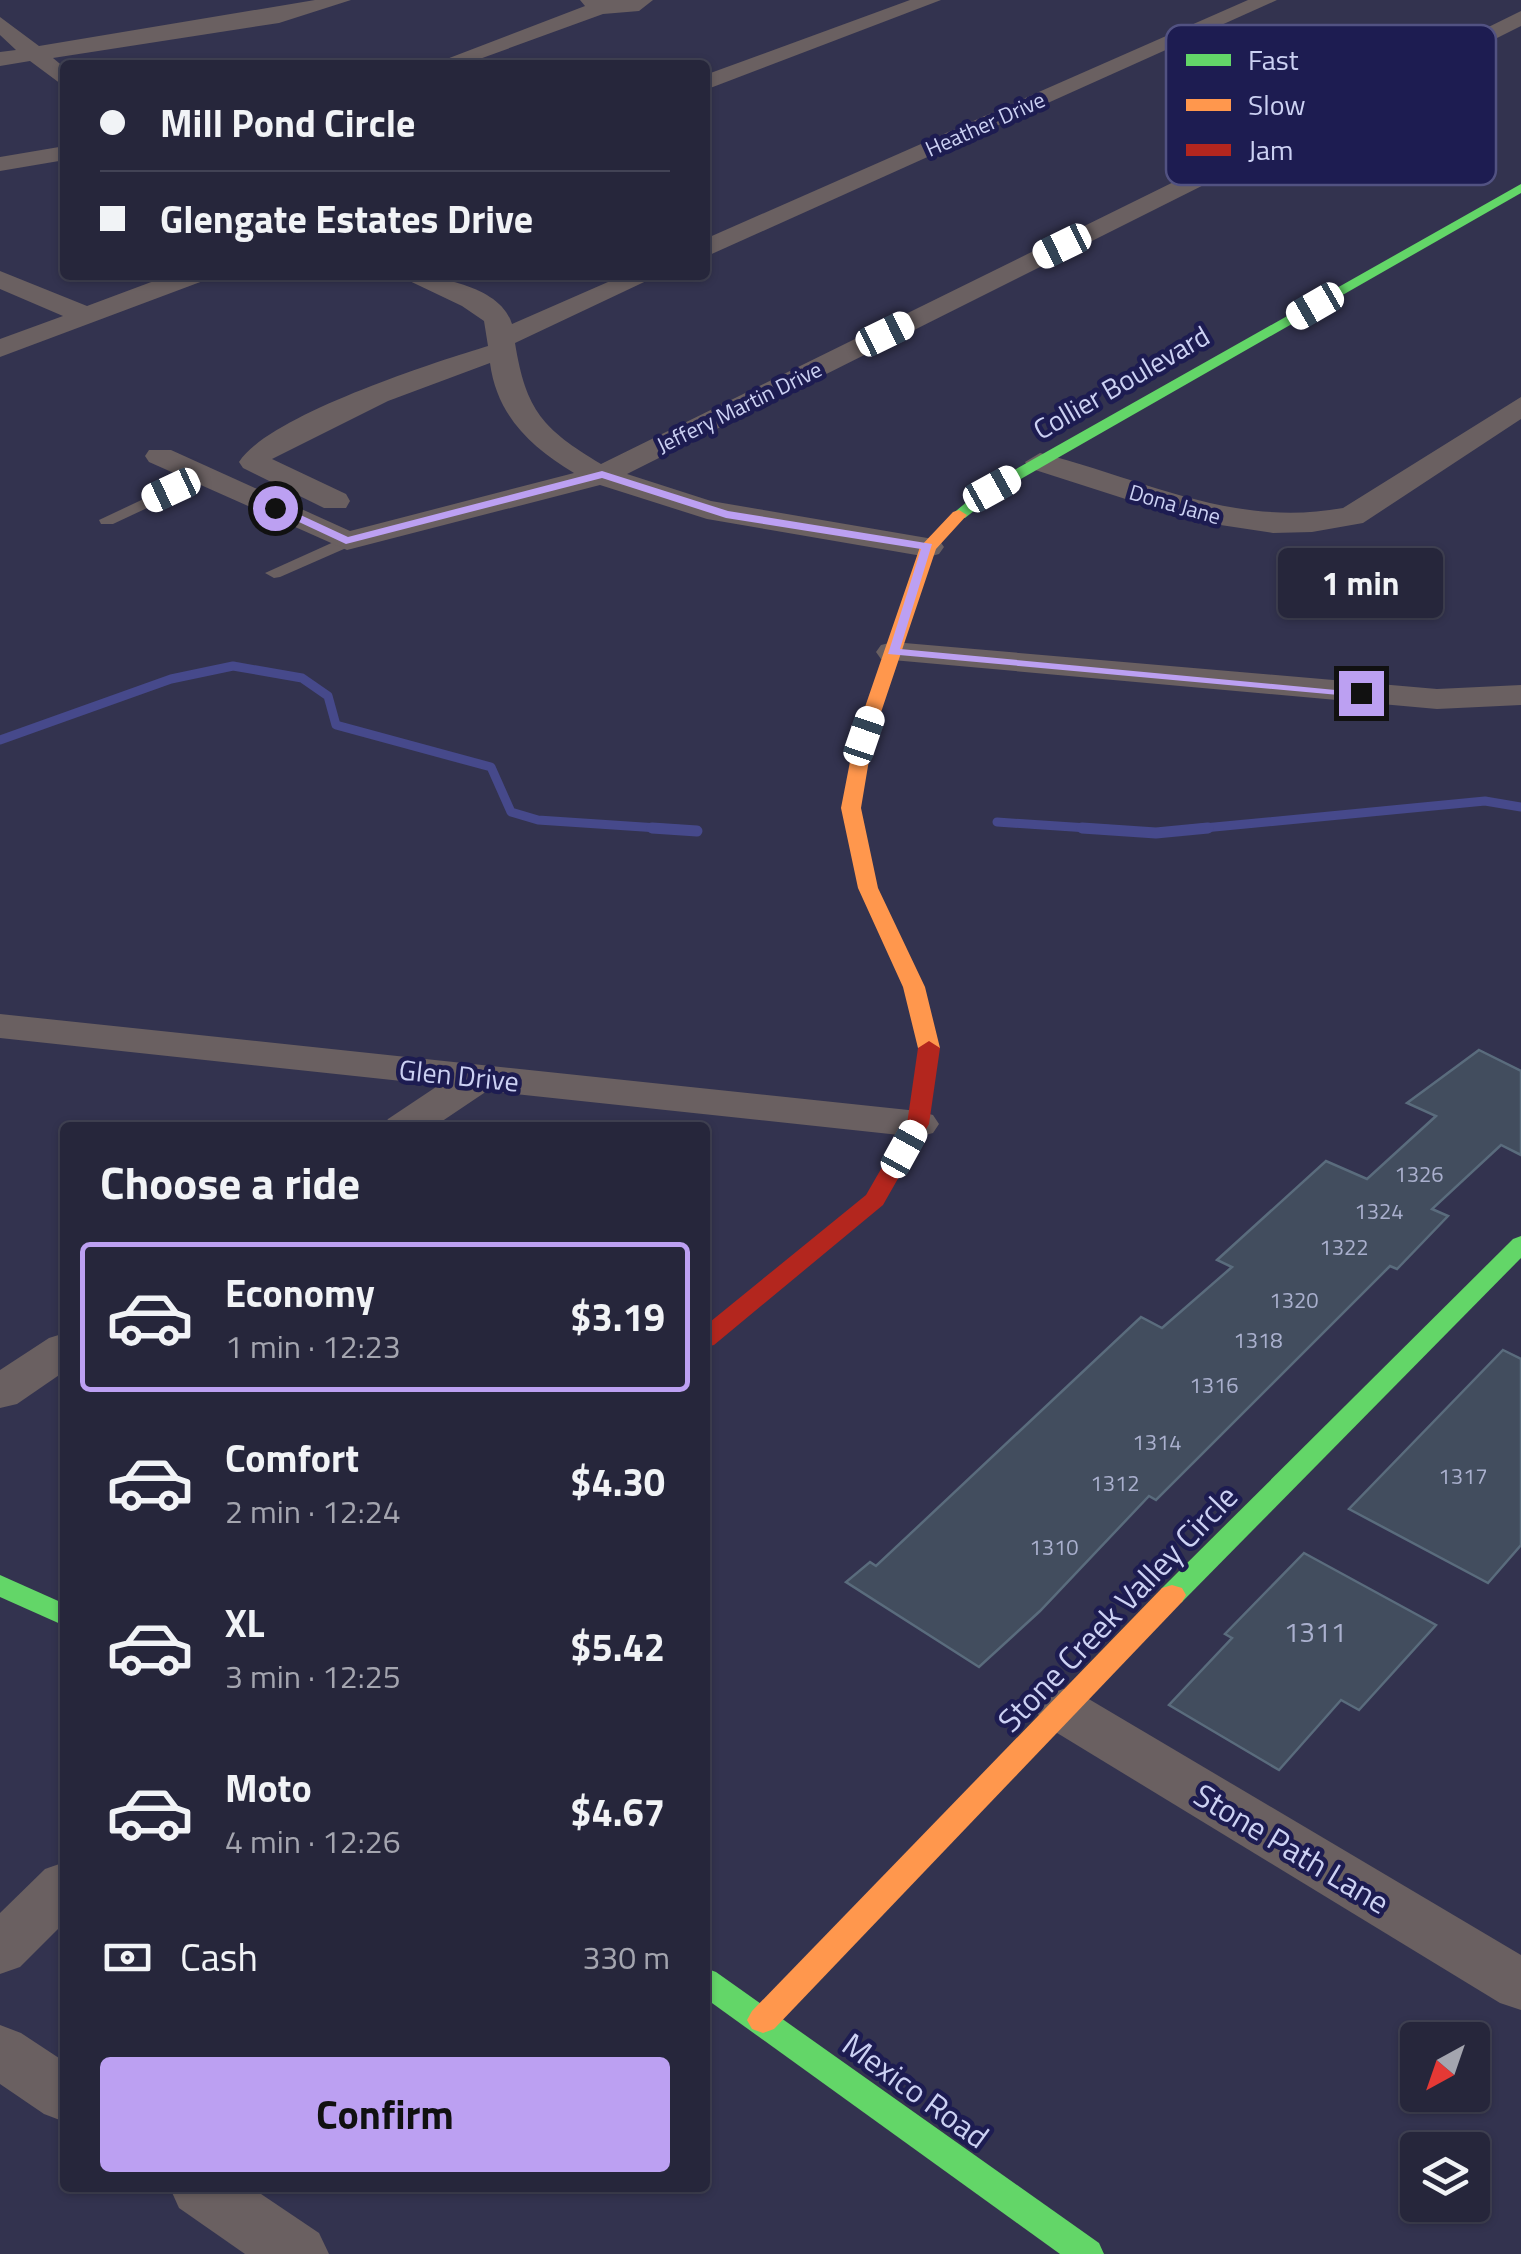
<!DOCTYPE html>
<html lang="en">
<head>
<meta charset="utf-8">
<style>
	:root { --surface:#26263b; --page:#323246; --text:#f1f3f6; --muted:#a4a5af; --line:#424355; --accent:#bca0f2 }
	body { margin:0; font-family:"Titillium Web",sans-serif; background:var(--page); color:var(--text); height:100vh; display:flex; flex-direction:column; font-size:38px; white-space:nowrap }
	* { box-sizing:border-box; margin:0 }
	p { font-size:32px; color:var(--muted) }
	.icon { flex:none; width:55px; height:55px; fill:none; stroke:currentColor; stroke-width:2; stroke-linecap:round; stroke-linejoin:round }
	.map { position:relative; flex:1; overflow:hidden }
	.sheet { position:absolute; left:60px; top:1122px; width:650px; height:1070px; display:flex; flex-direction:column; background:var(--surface); border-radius:10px; box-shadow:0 2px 8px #0004,0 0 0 2px var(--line) }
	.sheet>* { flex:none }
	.top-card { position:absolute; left:60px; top:60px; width:650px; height:220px; border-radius:10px; box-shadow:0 2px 8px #0004,0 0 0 2px var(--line); display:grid; align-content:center; height:220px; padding:0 40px; background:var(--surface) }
	.needle { width:65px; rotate:220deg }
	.tools { position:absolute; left:1400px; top:2022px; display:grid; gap:20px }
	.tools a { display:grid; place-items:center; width:90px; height:90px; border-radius:10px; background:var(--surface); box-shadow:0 2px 8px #0004,0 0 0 2px var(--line); font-size:50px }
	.end { position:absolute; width:45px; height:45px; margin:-22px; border:12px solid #bca0f2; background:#111; box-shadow:0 0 0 5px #111 }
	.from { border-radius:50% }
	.bubble { position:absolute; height:70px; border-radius:10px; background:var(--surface); box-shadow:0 2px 8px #0004,0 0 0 2px var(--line); font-size:32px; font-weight:700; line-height:70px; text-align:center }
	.car { position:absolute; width:30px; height:60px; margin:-30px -15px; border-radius:12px; box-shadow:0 0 8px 2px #0007; background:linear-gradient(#fff 24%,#345 0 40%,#fff 0 76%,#345 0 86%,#fff 0) }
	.top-card b { display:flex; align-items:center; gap:35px; height:95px; font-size:38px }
	.top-card b+b { border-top:2px solid var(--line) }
	.top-card i { width:25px; height:25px; background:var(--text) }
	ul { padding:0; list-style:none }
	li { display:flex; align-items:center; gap:30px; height:150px; margin:0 20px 15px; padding:0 20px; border:5px solid transparent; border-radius:10px }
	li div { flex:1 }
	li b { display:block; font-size:38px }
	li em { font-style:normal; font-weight:700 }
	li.active { border-color:var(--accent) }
	li>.icon { width:90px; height:90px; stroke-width:1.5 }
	h2 { padding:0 40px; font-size:45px; line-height:120px }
	.pay { display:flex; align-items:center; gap:25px; height:110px; padding:0 40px; font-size:38px }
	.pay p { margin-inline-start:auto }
	.action { display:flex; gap:20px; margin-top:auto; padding:20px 40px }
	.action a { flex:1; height:115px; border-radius:10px; background:var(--accent); color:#111; font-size:40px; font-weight:700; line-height:115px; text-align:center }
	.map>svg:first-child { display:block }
</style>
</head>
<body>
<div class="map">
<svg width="1521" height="2254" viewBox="0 0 1521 2254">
	<rect width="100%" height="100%" fill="#33334f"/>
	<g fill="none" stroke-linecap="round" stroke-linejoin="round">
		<g stroke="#46498b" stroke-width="9">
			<path d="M0 740 171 679 233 666 302 678 328 696 336 725 491 767 511 812 538 820 688 830"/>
			<path d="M997 822 1118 830"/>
			<path d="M1183 830 1485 801 1521 807"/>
		</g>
		<g stroke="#46498b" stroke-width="11">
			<path d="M652 828 697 831"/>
			<path d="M1082 828 1156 833 1208 828"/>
		</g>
	</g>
	<g fill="#424d5e" stroke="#5a6c7d" stroke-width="2.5">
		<path d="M1479 1050 1521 1071V1155L1501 1145 1432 1209 1448 1216 1397 1269 1390 1266 1156 1500 1149 1496 1040 1611 979 1667 846 1582 870 1562 876 1566 1141 1317 1162 1328 1232 1267 1217 1260 1326 1161 1367 1179 1436 1116 1407 1103Z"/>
		<path d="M1503 1350 1521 1359V1545L1488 1583 1349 1509Z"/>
		<path d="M1304 1553 1436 1625 1359 1710 1341 1700 1279 1770 1169 1705 1232 1638 1225 1634Z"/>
	</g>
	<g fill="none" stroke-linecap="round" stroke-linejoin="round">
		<g fill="#6a6061" fill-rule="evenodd">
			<path d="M203 471 211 476 209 479 113 524H101L99 520Z"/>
			<path d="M347 536 353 537V545L280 577 274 578 265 573Z"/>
		</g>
		<g fill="#6a6061" fill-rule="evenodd">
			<path d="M315 0H351L279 23 53 58 65 68V87L30 61 0 66V52L16 50 0 35V17L39 46Z"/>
			<path d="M580 0H653L639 11 603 14 463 65H431L585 6Z"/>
			<path d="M910 0H941L705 90V75Z"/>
			<path d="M1248 0H1277L705 257V239Z"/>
			<path d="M1521 11V26L627 474 711 501 939 540 944 547 939 554 928 557 707 519 600 485 347 550 149 462 145 456 149 450H171L350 531 574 473C531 447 497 416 490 363L388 401 272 459 346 494 350 501 346 508H324L243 468 239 462C268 416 432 363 488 346L484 321 462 306 397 275C431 275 500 284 512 324L624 275H659L515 343C526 411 543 429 601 464Z"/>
			<path d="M65 146V160L0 171V157Z"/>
			<path d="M0 271 87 306 170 275H207L203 281 0 357V339L63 316 0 289Z"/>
			<path d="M1521 397V419L1363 523 1312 532 1273 533 1194 521 1029 468 1025 462 1040 453C1144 479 1232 528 1343 508Z"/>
			<path d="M893 642 1437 689 1521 685V705L1437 709 881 659 876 652 881 645Z"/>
			<path d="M0 1014 918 1111 933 1115 939 1124 933 1133 918 1137 487 1091 432 1128H382L388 1119 439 1085 0 1038Z"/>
			<path d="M65 1333V1371L17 1404 0 1408V1370L49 1338Z"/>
			<path d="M1063 1689 1082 1695 1521 1955V2010L1500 2003 1044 1725 1036 1710 1044 1695Z"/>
			<path d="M65 1862V1922L20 1967 0 1974V1913L45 1869Z"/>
			<path d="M0 2025 21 2033 65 2062V2122L44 2114 0 2084Z"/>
			<path d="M170 2188H252L319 2233 329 2254H245L179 2208Z"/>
		</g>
		<g fill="#63d668" fill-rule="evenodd">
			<path d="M1521 184V193L998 492 965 518 951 515 986 486Z"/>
			<path d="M1521 1236V1258L1182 1602 1172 1605 1162 1602 1158 1595 1162 1588 1513 1239Z"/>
			<path d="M0 1575 65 1604V1626L0 1597Z"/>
			<path d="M705 1968 716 1972 1099 2243 1104 2254H1060L705 1998Z"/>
		</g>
		<g fill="#ff974d" fill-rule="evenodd">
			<path d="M959 510 967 515 936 549 873 736 861 808 878 888 925 987 940 1048 929 1055 918 1048 903 987 858 888 841 808 855 736 920 547 953 512Z"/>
			<path d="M1172 1585 1182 1588 1186 1595 1182 1602 774 2029 763 2033 752 2029 747 2020 752 2011 1162 1588Z"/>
		</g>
		<path fill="#b3261e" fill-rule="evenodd" d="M929 1041 940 1048 929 1124 883 1205 714 1345 705 1347V1326L866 1195 907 1124 918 1048Z"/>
	</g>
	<path fill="#bca0f2" d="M602 471 728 511 932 544 900 649 1367 693 1361 697 888 654 921 549 726 518 602 478 346 544 269 508 279 505 348 537Z"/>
	<g text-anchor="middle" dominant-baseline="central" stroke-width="9" stroke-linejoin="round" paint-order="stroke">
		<g font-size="22" fill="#ccd1f3" stroke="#1d1c51">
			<text transform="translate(985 124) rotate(-24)">Heather Drive</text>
			<text transform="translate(739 407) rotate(-26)">Jeffery Martin Drive</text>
			<text transform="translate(1175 504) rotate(16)">Dona Jane</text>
		</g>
		<g font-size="22" fill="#aab0ce">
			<text x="1419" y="1174">1326</text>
			<text x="1379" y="1211">1324</text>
			<text x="1344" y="1247">1322</text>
			<text x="1294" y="1300">1320</text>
			<text x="1258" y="1340">1318</text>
			<text x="1214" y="1385">1316</text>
			<text x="1157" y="1442">1314</text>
			<text x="1463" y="1476">1317</text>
			<text x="1115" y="1483">1312</text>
			<text x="1054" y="1547">1310</text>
		</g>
		<g font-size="28" fill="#ccd1f3" stroke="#1d1c51">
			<text transform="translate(1121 382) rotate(-30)">Collier Boulevard</text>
			<text transform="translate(459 1075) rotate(6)">Glen Drive</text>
		</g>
		<g font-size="28" fill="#aab0ce">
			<text x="1315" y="1631">1311</text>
		</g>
		<g font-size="32" fill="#ccd1f3" stroke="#1d1c51">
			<text transform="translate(1117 1608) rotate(-46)">Stone Creek Valley Circle</text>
			<text transform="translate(1292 1848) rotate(31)">Stone Path Lane</text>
			<text transform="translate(916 2090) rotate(36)">Mexico Road</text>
		</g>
	</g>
	<rect x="1166" y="25" width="330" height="160" rx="15" fill="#1d1c51" stroke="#525282" stroke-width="2.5"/>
	<rect x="1186" y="54" width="45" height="12" fill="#63d668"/>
	<rect x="1186" y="99" width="45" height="12" fill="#ff974d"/>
	<rect x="1186" y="144" width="45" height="12" fill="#b3261e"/>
	<g font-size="28" fill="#ccd1f3">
		<text x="1248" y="70">Fast</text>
		<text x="1248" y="115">Slow</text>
		<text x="1248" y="160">Jam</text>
	</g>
</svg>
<div class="tools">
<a><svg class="needle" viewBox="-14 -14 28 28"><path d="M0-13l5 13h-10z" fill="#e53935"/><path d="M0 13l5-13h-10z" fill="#a4a5af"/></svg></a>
<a><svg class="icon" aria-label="layers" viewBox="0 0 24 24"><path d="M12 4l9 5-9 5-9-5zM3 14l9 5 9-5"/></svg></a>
</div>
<i class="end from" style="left:275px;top:508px"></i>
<i class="end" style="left:1361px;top:693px"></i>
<div class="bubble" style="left:1278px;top:548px;width:165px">1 min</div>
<i class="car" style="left:1062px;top:246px;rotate:244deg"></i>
<i class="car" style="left:1315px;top:306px;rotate:240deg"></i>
<i class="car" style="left:885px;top:334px;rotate:64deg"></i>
<i class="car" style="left:992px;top:489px;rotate:61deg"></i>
<i class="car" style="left:171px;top:490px;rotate:245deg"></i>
<i class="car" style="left:864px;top:736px;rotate:19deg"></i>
<i class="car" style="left:904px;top:1149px;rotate:29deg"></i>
<div class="top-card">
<b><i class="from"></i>Mill Pond Circle</b>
<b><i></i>Glengate Estates Drive</b>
</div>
<section class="sheet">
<h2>Choose a ride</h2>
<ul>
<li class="active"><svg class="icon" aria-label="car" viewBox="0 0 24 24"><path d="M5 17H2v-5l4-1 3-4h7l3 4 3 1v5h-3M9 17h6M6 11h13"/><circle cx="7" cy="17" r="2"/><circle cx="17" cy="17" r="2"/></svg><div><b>Economy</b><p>1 min · 12:23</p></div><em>$3.19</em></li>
<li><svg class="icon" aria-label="car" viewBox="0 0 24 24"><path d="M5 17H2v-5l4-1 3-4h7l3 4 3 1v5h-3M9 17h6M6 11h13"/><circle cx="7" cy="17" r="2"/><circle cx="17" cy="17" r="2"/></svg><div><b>Comfort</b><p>2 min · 12:24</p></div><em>$4.30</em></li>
<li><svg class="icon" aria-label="car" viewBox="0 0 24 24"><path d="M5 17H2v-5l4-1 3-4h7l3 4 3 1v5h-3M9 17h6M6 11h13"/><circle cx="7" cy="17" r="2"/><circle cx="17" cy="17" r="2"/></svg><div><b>XL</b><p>3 min · 12:25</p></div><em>$5.42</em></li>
<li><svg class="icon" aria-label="car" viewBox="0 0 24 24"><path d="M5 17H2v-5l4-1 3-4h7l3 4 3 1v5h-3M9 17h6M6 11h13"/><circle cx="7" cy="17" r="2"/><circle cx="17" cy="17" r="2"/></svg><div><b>Moto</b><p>4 min · 12:26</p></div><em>$4.67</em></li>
</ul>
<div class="pay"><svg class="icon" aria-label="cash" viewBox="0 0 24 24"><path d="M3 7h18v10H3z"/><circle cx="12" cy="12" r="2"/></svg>Cash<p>330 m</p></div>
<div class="action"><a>Confirm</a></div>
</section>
</div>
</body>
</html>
